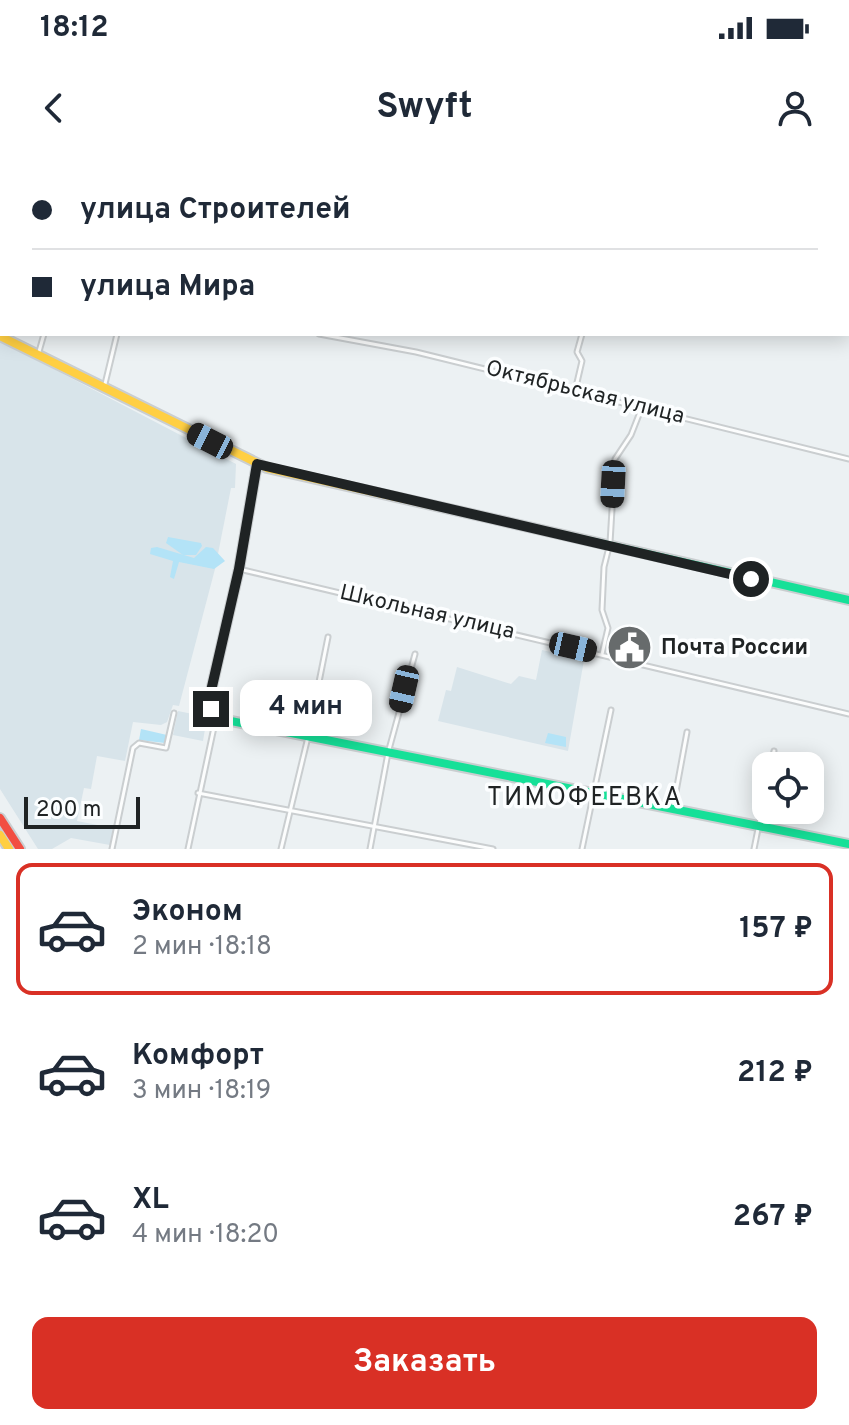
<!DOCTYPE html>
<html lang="ru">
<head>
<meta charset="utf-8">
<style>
	:root { --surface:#fff; --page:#f2f2f3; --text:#1f2937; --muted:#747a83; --line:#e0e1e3; --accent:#d93025 }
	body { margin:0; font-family:Overpass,sans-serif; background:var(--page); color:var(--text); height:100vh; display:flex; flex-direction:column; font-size:30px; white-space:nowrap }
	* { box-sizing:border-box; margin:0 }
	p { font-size:26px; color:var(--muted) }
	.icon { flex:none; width:44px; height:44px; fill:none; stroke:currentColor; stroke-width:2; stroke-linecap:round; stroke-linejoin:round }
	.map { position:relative; height:689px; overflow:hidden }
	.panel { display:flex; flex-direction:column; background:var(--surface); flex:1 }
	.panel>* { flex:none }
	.banner { position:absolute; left:0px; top:0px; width:850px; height:176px; box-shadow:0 4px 20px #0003; display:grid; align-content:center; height:176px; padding:0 32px; background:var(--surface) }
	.tools { position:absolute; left:752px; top:592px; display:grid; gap:16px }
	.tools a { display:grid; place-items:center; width:72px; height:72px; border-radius:16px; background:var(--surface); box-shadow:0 4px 20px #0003; font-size:40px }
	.scale { position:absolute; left:24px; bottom:20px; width:116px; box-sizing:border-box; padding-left:8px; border:4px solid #1f2324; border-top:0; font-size:22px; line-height:28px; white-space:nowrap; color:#1f2324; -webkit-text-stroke:6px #fcfeff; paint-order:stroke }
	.end { position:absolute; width:36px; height:36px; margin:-18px; border:10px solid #1f2324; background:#fff; box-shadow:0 0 0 4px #fff }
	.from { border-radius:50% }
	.bubble { position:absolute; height:56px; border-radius:16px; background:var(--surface); box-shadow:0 4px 20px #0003; font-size:26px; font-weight:700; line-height:56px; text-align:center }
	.car { position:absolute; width:24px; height:48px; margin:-24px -12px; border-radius:10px; box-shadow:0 0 6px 2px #0007; background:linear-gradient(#222 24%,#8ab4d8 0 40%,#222 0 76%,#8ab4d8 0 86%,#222 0) }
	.banner b { display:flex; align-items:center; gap:28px; height:76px; font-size:30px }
	.banner b+b { border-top:2px solid var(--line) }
	.banner i { width:20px; height:20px; background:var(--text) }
	ul { padding:14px 0 0; list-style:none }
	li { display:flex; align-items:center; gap:24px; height:132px; margin:0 16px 12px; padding:0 16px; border:4px solid transparent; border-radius:16px }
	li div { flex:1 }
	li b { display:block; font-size:30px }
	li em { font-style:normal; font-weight:700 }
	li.selected { border-color:var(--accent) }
	li>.icon { width:72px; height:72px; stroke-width:1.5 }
	.cta { display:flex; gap:16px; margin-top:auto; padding:16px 32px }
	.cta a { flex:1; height:92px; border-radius:16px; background:var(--accent); color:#fff; font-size:32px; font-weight:700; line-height:92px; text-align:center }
	.status { display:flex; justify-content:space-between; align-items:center; height:56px; padding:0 40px; background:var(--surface); direction:ltr }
	.status svg { height:22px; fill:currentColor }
	header { display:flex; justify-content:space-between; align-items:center; height:104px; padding:0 32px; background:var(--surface); font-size:36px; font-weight:700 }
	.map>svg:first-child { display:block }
</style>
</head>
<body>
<div class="status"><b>18:12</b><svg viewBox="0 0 49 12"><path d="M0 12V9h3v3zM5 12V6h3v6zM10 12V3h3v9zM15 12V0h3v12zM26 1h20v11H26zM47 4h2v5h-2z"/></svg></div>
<header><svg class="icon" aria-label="back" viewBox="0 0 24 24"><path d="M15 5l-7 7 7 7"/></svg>Swyft<svg class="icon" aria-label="person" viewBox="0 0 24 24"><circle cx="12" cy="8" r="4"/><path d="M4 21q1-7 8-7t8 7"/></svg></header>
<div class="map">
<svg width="849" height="689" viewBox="0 0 849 689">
	<rect width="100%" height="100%" fill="#ecf1f3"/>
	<g fill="#d8e4ea">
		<path d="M0 181 236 304 235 328H231L215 409 179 546 173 545 167 562 161 565 133 562 125 601 97 596 91 629 84 628 77 661 113 668 110 685 71 678 52 689H38L0 629Z"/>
		<path d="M542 490 584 500 568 591 438 561 446 530 451 531 457 507 511 524 519 516 536 520Z"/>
		<path d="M178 551 207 557 203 581 173 575Z"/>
	</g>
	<g fill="#b3e3f7">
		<path d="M168 377 201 383 202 386 196 395H183L166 383Z"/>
		<path d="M157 387 194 398 206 387 213 388 225 401 214 409 179 402 174 419 170 417 173 401 150 394 151 388Z"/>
		<path d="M141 569 167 575 165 583 139 580Z"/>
		<path d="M548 573 566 577V587L545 583Z"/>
	</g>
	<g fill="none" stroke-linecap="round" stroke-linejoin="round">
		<defs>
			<g id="street">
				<path d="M86 0 95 2"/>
				<path d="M450 0 460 2"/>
				<path d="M793 0 803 2"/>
				<path d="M69 2 70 0"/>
				<path d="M177 2V0"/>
				<path d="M362 2 363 0"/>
				<path d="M543 2 544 0"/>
				<path d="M619 2 620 0"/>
				<path d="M848 11 849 12"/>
				<path d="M848 88H849"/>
				<path d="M848 164H849"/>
				<path d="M319 174 416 192 849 299"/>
				<path d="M38 195 44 174"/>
				<path d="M104 228 117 174"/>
				<path d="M575 231 582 201 577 192 582 174"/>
				<path d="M239 409 849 554"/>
				<path d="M602 494 608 468 602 450 604 407 610 383 615 299 631 275 642 247"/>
				<path d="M771 606 774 591"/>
				<path d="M198 633 493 689"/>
				<path d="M673 648 687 572"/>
				<path d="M112 689 133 588 139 583 166 588 174 553"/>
				<path d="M188 689 216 558"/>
				<path d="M281 689 308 577 328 477"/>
				<path d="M370 689 388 593 415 494"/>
				<path d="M582 689 611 550"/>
				<path d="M754 689 766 629"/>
			</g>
			<g id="fast">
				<path d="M257 304 239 409 208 544 216 558 849 684"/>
				<path d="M498 360 849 440"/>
			</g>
			<g id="slow">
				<path d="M0 176 267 308 498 360"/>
				<path d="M0 675 9 689"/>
			</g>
			<path id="jam" d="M0 658 20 689"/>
		</defs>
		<use href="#street" stroke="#caced0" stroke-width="7"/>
		<use href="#fast" stroke="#caced0" stroke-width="12"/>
		<use href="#slow" stroke="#caced0" stroke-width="12"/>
		<use href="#jam" stroke="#caced0" stroke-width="12"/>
		<use href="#street" stroke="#fcfdfd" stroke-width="3"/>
		<use href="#fast" stroke="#16e098" stroke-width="8"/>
		<use href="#slow" stroke="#ffcf43" stroke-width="8"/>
		<use href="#jam" stroke="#f24e42" stroke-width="8"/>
	</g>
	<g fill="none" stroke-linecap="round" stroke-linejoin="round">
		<path stroke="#1f2324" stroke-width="10" d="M211 549 208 544 239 409 257 304 751 419"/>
	</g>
	<defs>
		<symbol id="civic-disc" viewBox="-11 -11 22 22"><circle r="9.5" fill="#676b6c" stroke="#fcfeff"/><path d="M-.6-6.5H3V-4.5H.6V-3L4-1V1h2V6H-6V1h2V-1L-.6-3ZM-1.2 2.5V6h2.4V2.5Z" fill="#fff"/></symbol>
	</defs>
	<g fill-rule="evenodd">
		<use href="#civic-disc" x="604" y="462" width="51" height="51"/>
	</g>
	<g text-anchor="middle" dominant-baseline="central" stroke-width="7" stroke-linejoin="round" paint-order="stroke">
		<g font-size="22" fill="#1f2324" stroke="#fcfeff">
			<text transform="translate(585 233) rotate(14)">Октябрьская улица</text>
			<text transform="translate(427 453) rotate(13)">Школьная улица</text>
		</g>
		<g font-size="22" font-weight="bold" fill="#1f2324" stroke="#fcfeff" text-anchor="start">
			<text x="661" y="488">Почта России</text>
		</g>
		<g font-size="26" letter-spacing="2" fill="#1f2324" stroke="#fcfeff">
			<text x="585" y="638">ТИМОФЕЕВКА</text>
		</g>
	</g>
</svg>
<div class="tools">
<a><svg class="icon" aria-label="locate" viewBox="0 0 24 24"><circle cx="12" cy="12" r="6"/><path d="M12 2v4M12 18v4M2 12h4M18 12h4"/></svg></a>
</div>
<div class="scale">200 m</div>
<i class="end from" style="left:751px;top:419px"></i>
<i class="end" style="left:211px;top:549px"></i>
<div class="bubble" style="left:240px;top:520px;width:132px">4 мин</div>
<i class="car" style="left:210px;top:281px;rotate:297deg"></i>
<i class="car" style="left:613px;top:324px;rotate:183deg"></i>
<i class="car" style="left:573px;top:487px;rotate:103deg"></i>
<i class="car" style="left:404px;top:529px;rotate:193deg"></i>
<div class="banner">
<b><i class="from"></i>улица Строителей</b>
<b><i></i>улица Мира</b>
</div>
</div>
<section class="panel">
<ul>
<li class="selected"><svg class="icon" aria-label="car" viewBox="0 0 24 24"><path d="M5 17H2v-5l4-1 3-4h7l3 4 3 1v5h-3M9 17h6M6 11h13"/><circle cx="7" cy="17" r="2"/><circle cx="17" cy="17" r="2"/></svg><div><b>Эконом</b><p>2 мин · 18:18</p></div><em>157 ₽</em></li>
<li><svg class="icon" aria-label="car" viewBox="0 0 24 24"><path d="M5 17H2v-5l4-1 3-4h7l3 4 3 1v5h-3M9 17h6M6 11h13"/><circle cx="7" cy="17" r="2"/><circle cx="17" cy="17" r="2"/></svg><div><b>Комфорт</b><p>3 мин · 18:19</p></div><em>212 ₽</em></li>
<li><svg class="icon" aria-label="car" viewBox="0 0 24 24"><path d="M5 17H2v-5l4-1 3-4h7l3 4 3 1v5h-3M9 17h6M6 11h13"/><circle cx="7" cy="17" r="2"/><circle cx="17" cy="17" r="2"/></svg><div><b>XL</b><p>4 мин · 18:20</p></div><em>267 ₽</em></li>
</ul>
<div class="cta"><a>Заказать</a></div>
</section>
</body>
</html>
